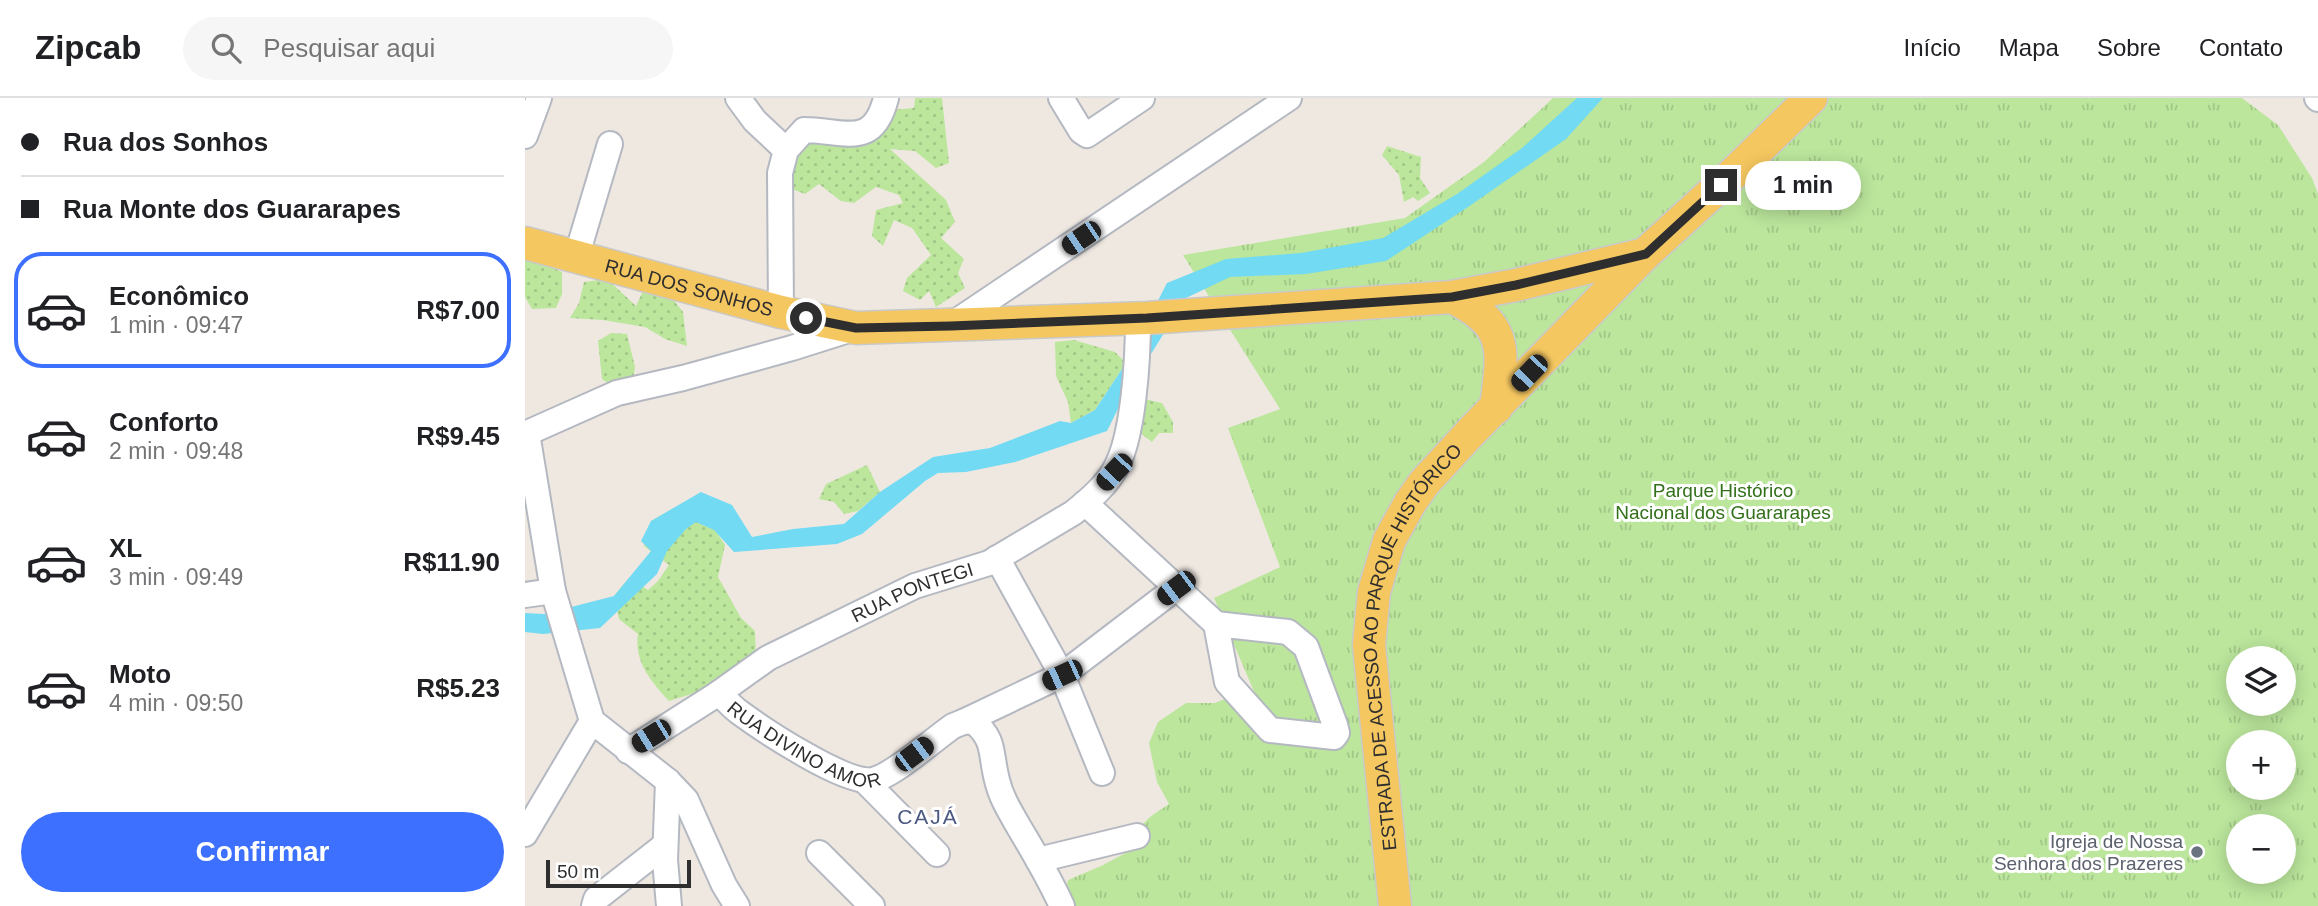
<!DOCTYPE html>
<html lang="pt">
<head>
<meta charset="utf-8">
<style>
	:root { --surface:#fff; --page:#f6f6f6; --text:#202124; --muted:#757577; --line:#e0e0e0; --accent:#3e70ff }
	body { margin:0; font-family:Arial,sans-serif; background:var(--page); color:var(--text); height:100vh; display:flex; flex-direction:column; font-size:26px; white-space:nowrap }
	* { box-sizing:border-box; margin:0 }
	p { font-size:23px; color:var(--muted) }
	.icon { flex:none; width:38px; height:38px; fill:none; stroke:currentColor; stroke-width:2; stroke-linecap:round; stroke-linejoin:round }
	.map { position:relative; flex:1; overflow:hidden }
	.sheet { display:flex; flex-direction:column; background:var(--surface); width:525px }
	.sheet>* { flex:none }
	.top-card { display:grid; align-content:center; height:154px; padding:0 21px; background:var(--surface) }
	.fabs { position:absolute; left:1701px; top:548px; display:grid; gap:14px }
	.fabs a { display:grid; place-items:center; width:70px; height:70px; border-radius:50%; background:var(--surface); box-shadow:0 4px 18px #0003; font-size:35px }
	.scale { position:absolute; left:21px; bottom:18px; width:145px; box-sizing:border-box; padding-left:7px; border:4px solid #2e2e2e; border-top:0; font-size:19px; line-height:24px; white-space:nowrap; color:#2e2e2e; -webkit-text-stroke:5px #fff; paint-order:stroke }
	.end { position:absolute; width:32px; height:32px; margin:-16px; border:9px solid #2e2e2e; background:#fff; box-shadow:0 0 0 4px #fff }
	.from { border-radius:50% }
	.bubble { position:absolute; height:49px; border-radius:24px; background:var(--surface); box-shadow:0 4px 18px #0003; font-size:23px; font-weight:800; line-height:49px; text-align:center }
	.car { position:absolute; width:21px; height:42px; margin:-21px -10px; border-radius:9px; box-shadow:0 0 5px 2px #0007; background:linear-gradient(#222 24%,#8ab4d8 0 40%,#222 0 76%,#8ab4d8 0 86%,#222 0) }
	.top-card b { display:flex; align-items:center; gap:24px; height:66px; font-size:26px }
	.top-card b+b { border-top:2px solid var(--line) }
	.top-card i { width:18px; height:18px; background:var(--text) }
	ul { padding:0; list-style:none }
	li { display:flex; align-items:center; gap:21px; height:116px; margin:0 14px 10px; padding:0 7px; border:4px solid transparent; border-radius:28px }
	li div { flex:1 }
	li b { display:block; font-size:26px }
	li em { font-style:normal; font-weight:800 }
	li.active { border-color:var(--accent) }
	li>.icon { width:63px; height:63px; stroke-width:1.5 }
	.action { display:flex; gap:14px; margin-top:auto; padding:14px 21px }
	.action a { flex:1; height:80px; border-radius:42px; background:var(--accent); color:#fff; font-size:28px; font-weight:800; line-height:80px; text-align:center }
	header { display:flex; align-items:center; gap:42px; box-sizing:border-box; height:98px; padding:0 35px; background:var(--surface); border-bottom:2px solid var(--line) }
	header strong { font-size:33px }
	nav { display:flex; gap:38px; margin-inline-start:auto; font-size:24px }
	.search { width:490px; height:63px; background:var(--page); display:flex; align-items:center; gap:18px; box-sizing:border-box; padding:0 24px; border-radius:38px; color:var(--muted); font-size:26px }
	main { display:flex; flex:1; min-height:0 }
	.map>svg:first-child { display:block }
</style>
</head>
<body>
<header>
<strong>Zipcab</strong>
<div class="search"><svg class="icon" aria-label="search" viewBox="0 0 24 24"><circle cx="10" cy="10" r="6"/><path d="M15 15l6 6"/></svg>Pesquisar aqui</div>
<nav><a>Início</a><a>Mapa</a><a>Sobre</a><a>Contato</a></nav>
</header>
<main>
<section class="sheet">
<div class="top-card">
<b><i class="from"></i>Rua dos Sonhos</b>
<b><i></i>Rua Monte dos Guararapes</b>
</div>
<ul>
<li class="active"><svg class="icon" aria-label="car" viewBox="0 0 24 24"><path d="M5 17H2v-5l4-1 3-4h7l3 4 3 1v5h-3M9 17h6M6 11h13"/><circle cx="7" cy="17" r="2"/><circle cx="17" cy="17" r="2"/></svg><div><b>Econômico</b><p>1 min · 09:47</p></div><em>R$7.00</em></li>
<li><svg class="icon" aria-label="car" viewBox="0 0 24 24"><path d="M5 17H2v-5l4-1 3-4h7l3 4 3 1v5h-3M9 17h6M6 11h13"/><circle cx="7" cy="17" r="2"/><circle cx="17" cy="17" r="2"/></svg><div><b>Conforto</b><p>2 min · 09:48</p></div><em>R$9.45</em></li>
<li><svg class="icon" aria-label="car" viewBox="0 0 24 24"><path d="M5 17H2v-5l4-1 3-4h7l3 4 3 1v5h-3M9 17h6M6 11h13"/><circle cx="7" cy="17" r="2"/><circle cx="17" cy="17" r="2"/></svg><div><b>XL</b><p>3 min · 09:49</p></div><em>R$11.90</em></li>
<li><svg class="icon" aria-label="car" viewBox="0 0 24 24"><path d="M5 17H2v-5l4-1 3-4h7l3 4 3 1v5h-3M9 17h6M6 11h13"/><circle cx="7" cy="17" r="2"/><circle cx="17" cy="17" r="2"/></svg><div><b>Moto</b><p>4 min · 09:50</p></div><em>R$5.23</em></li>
</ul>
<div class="action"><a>Confirmar</a></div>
</section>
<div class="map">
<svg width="1793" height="808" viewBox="0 0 1793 808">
	<defs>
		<pattern id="grass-dots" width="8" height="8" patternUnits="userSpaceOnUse" patternTransform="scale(1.75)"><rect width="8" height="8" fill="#bbe69c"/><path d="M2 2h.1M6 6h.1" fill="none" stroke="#a1c687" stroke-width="1.8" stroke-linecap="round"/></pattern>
		<pattern id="park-tufts" width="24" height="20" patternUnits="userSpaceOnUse" patternTransform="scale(1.75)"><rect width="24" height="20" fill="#bbe69c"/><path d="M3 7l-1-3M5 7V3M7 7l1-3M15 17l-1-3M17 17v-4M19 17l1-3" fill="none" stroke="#a1c687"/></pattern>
	</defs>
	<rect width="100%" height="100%" fill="#efe8e1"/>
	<g fill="url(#grass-dots)">
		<path d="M390 0H417L424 65 411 70 390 53 365 51 421 102 430 124 416 140 439 161 433 175 440 190 411 209 404 193 395 202 378 193 382 180 406 157 387 130 369 122 358 148 347 138 351 112 378 105 374 97 351 89 329 105 316 103 294 86 280 96 267 91 265 45 285 39 305 47H329L366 12 389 10Z"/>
		<path d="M862 48 896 59 895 80 905 95 893 103 888 99 879 104 874 77 857 57Z"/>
		<path d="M0 158 37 174V196L31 210 7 211 0 199Z"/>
		<path d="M82 181 111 208 118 193 147 200 158 214 162 248 140 241 120 229 78 222 45 220 54 205 59 184Z"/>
		<path d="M86 235 102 236 110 269 108 281 90 290 77 281 73 243Z"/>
		<path d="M549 242 590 254 601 265 570 312 546 325 543 304 531 278 530 244Z"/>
		<path d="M614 300 637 305 648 324V335H634L627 344 610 331Z"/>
		<path d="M342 367 355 394 333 413 319 416 309 404 294 401 301 386Z"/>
		<path d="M160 404 190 432 200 447 193 479 216 520 230 533 231 558 192 588 144 603C126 583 109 564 113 536L94 521 89 498 104 480 123 492 133 483 144 467 119 448 126 423Z"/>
	</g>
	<path fill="url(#park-tufts)" fill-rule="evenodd" d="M1028 0H1717L1753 27 1787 80 1793 96V808H537L543 782 576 768 612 749C611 725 626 718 644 706L632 684 624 645 633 624 661 605H690L720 593 731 598 689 500 755 469 703 330 755 311 658 157 880 120 959 64ZM1713 560H1759V606H1713ZM1713 644H1759V690H1713ZM1713 728H1759V774H1713Z"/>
	<path fill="#72daf3" d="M1052 0H1078L1041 41 943 109 861 163 781 176 705 179 661 200 599 299 582 333 490 364 441 374 413 375 400 383 337 436 312 446 209 454 189 432 171 424 161 431 142 453 132 476 75 530 18 536 0 534V515L19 516 89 498 126 453 116 443 126 423 176 394 207 407 227 439 268 431 319 426 355 394 408 359 465 350 535 323 546 325 570 312 601 265 642 185 701 161 776 155 858 140 932 96 997 50Z"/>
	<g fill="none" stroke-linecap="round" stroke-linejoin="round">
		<defs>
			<g id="minor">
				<path d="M213 0 230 23 261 52"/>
				<path d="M536 0 556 33 562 37 617 0"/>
				<path d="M1792 0 1793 1"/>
				<path d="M0 38 14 0"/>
				<path d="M51 160 85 46"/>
				<path d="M256 214 255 75 261 52 279 32C319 32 348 52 361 0"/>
				<path d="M426 227 764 0"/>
				<path d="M2 335 28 493 67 623"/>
				<path d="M0 336 92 295 158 280 267 250 330 230"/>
				<path d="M560 405 691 526 702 584 745 632 809 639 812 635 810 627 781 549 763 534 691 526"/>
				<path d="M472 460 537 577 577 675"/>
				<path d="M0 497 28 493"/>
				<path id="s1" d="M194 595C200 601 207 609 214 614 237 631 321 687 347 682 367 679 409 641 428 628L438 624 448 623C471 642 465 656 472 682 476 700 486 715 495 731 510 756 525 782 537 808"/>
				<path d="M67 623 143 683 161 702 199 787 212 808"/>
				<path d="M438 624 537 577 651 490"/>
				<path id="s2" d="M103 653 194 595 243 560 390 488 464 465 548 415C562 404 580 389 589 373 609 341 613 259 613 220"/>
				<path d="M143 683 140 762 144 808"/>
				<path d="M340 683 412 756"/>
				<path d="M0 736 67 623"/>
				<path d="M294 755 347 808"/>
				<path d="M513 762 612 738"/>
				<path d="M69 808 71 801 140 747"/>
			</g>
			<g id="major">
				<path id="s3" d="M0 145 256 214 331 230 622 220 927 199 991 187 1120 156"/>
				<path d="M927 199C985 228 978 252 971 310"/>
				<path id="s4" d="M870 808 844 547 849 494 864 443 885 405 899 385 946 334 1120 156 1211 73 1286 0"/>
			</g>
		</defs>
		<use href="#minor" stroke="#b4b8c1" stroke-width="28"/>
		<use href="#major" stroke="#c9c9c9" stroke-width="35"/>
		<use href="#minor" stroke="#fff" stroke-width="24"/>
		<use href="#major" stroke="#f5c760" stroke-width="32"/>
	</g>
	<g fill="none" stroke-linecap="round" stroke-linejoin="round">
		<path stroke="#2e2e2e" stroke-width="9" d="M281 220 331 230 426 228 622 220 927 199 991 187 1121 156 1196 87"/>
	</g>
	<circle fill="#6b7280" stroke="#fff" stroke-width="2.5" cx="1672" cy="754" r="7"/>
	<g text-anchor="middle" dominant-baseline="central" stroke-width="6" stroke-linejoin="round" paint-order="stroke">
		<g font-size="19" fill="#2e2e2e" stroke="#fff">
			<text stroke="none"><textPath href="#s3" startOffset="170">RUA DOS SONHOS</textPath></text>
			<text stroke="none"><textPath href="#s2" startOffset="327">RUA PONTEGI</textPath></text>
			<text stroke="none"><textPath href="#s4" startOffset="271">ESTRADA DE ACESSO AO PARQUE HISTÓRICO</textPath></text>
			<text stroke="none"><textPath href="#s1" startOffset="102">RUA DIVINO AMOR</textPath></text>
		</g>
		<g font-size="19" fill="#327019" stroke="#fff">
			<text x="1198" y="392">Parque Histórico<tspan x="1198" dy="22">Nacional dos Guararapes</tspan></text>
		</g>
		<g font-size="19" fill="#5b616d" stroke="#fff" text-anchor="end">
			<text x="1658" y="743">Igreja de Nossa<tspan x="1658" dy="22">Senhora dos Prazeres</tspan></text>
		</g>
		<g font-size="21" letter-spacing="2" fill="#4c5981" stroke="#fff">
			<text x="403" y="718">CAJÁ</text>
		</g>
	</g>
</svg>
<div class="fabs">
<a><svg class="icon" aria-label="layers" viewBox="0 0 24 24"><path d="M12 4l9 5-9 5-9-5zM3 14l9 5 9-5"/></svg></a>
<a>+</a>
<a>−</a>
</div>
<div class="scale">50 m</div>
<i class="end from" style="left:281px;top:220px"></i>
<i class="end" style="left:1196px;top:87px"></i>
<div class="bubble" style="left:1220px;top:63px;width:116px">1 min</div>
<i class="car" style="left:556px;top:140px;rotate:236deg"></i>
<i class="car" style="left:1004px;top:275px;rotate:224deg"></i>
<i class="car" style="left:589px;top:374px;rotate:223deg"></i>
<i class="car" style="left:651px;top:490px;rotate:233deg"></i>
<i class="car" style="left:537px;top:577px;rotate:245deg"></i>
<i class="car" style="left:126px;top:638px;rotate:238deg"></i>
<i class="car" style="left:389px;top:656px;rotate:53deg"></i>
</div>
</main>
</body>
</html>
